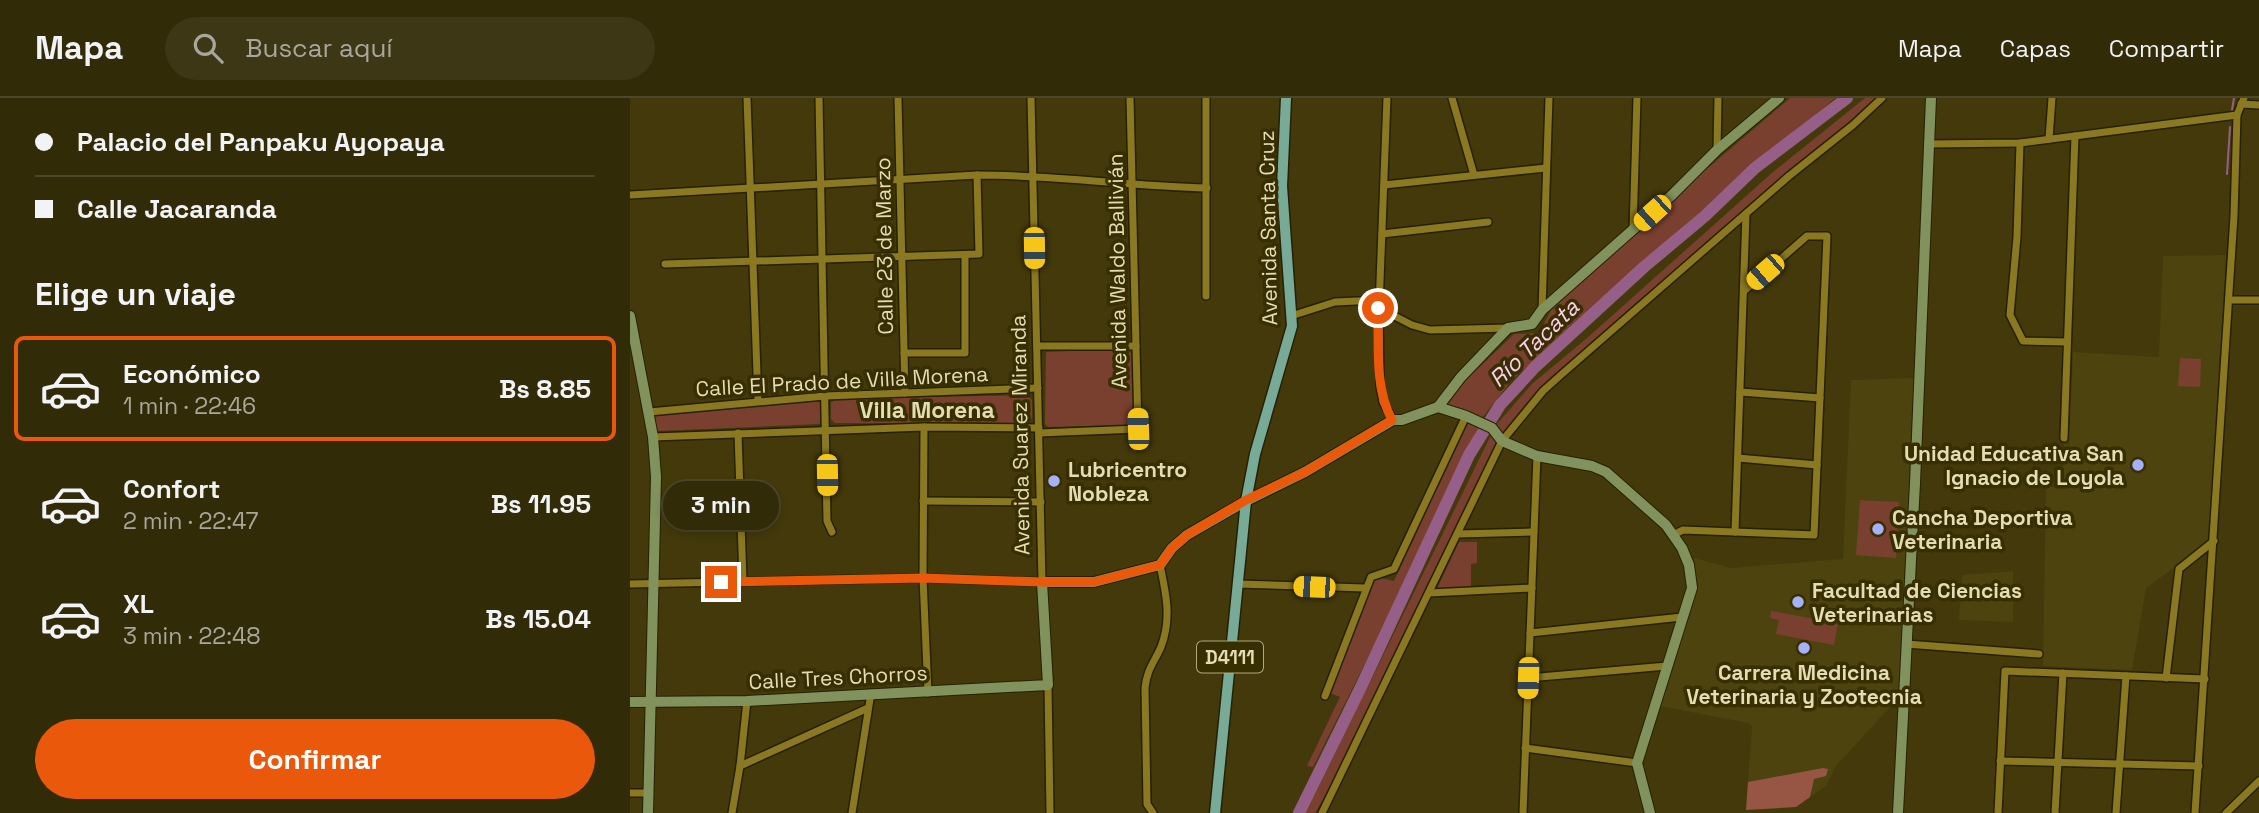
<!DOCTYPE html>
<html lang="es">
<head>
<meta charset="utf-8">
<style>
	:root { --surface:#322b08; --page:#3d3716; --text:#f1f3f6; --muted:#a8a79c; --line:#4d4729; --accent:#ea580c }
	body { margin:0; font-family:"Space Grotesk",sans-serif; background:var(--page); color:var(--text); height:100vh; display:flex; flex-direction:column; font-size:26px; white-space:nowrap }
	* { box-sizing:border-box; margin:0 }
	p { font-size:23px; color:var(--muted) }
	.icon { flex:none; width:38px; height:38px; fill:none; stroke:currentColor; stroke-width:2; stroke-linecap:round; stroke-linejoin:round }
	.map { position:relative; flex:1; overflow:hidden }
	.details { display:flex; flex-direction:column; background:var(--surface); width:630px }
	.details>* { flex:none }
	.hud { display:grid; align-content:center; height:154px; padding:0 35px; background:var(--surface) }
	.end { position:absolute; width:32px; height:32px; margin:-16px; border:9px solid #ea580c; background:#fff; box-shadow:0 0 0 4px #fff }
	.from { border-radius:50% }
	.bubble { position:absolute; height:49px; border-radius:24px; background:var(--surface); box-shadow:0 4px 10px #0003,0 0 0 2px var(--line); font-size:23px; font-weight:800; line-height:49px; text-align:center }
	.car { position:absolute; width:21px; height:42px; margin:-21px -10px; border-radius:9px; box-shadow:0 0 5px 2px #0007; background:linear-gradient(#f5c518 24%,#345 0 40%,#f5c518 0 76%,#345 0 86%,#f5c518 0) }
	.hud b { display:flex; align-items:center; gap:24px; height:66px; font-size:26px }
	.hud b+b { border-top:2px solid var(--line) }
	.hud i { width:18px; height:18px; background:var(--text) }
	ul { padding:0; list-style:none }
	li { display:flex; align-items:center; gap:21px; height:105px; margin:0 14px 10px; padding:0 21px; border:4px solid transparent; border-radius:10px }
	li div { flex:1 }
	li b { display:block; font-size:26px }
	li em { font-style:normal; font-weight:800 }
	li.selected { border-color:var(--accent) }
	li>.icon { width:63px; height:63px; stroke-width:1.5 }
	h2 { padding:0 35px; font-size:32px; line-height:84px }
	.action { display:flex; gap:14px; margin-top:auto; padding:14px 35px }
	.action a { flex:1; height:80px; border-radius:42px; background:var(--accent); color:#fff; font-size:28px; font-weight:800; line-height:80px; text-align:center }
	header { display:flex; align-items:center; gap:42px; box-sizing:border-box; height:98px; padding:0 35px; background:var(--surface); border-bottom:2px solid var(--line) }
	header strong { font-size:33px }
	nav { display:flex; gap:38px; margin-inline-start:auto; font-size:24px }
	.search { width:490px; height:63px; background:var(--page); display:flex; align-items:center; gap:18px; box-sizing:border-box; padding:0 24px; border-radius:38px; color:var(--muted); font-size:26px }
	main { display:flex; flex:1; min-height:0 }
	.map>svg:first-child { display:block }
</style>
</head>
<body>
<header>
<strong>Mapa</strong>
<div class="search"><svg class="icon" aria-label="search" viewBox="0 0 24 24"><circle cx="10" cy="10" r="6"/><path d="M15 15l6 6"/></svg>Buscar aquí</div>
<nav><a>Mapa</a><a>Capas</a><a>Compartir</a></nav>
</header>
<main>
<section class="details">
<div class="hud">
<b><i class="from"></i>Palacio del Panpaku Ayopaya</b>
<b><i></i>Calle Jacaranda</b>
</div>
<h2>Elige un viaje</h2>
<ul>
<li class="selected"><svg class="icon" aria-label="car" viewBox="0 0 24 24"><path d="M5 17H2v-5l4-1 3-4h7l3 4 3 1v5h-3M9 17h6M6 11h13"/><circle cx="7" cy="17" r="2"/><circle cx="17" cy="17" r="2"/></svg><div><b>Económico</b><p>1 min · 22:46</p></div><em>Bs 8.85</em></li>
<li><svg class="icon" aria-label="car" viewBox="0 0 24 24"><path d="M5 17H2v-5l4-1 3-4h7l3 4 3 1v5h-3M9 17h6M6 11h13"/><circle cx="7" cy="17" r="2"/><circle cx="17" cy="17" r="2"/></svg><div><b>Confort</b><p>2 min · 22:47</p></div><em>Bs 11.95</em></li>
<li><svg class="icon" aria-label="car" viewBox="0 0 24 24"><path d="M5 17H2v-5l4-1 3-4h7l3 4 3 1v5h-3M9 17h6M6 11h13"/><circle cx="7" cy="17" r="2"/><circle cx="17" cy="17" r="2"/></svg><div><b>XL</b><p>3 min · 22:48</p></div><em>Bs 15.04</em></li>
</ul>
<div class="action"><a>Confirmar</a></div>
</section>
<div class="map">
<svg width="1629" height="715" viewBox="0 0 1629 715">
	<rect width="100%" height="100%" fill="#43390b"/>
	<g fill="#4d430f">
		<path d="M1596 157 1580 443 1516 490 1502 572 1413 568 1416 388 1431 389 1434 346H1439L1443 254 1529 259 1533 158Z"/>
		<path d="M1284 280 1270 598 1206 668 1196 688 1166 709 1116 712 1122 628 1118 625 1030 608 1067 491 1064 460 1101 470 1213 461 1221 282Z"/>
		<path d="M1383 473V524L1329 522 1332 477Z"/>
	</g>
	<g fill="#79402f">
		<path d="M1160 0H1205L882 282 852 320 818 306 835 283 884 236 909 235 921 212 1079 69Z"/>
		<path d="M1235 0H1248L1221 25 1159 73 913 289 873 337 866 327 902 286 957 240 1143 74Z"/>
		<path d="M497 251 503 257 504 319 498 327 418 329 415 326 416 254Z"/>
		<path d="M1550 260 1571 261 1570 289 1548 288Z"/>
		<path d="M396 297 402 302V320L396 326 205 325 201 321V305L205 301Z"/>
		<path d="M188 302 192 305V324L189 326 27 333 25 317Z"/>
		<path d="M837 325 852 330 820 387 773 490 683 669 677 668 710 599 700 595 746 479 764 483Z"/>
		<path d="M861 337 869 345 702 686 685 715H676Z"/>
		<path d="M1230 402 1269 404 1266 460 1226 457Z"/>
		<path d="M829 444H847V465L841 466V493H806Z"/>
		<path d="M1141 513 1208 525 1204 547 1146 536 1149 522 1140 520Z"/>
	</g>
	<path fill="#975643" d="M1193 670 1198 671 1196 678 1184 681 1180 699 1166 709 1116 712 1118 684Z"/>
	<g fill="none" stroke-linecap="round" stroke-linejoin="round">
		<g stroke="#965f87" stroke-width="2">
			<path d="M1602 12 1604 0"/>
			<path d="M1597 76 1600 29"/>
		</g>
		<path stroke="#965f87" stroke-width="12" d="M669 715 730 591 839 357 870 307 905 269 1014 169 1075 118 1125 70 1217 0"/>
		<defs>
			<g id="street">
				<path d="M117 0 128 303"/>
				<path d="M189 0 197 423 202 434"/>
				<path d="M268 0 275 295"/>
				<path d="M757 0 749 210 750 288 753 304 763 322"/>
				<path d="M822 0 844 77"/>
				<path d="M1611 6 1629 7"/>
				<path d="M1419 41 1422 0"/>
				<path d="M1390 45 1387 139 1380 217 1393 243 1437 244"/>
				<path d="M1300 46 1390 45 1607 17"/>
				<path d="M1087 52 1088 0"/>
				<path d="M754 87 916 70"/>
				<path d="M0 97 347 77C424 77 500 88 577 90"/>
				<path d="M1003 132 1007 0"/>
				<path d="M752 136 858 124"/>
				<path d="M35 166 349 156 347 77"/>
				<path d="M576 198V0"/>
				<path d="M1599 202H1629"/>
				<path d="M749 210 782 227 800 232 878 230"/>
				<path d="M912 212 919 0"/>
				<path d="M661 218 705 204 749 202"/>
				<path d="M407 248H506"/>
				<path d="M274 255H335V157"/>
				<path d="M1110 294 1190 300"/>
				<path d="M19 314 195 298 408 290"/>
				<path d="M294 329 293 480 298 595"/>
				<path d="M108 335 113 483"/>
				<path d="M409 335 508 331 500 0"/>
				<path d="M23 339 294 329 409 330"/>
				<path d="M1434 340 1445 38"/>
				<path d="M1108 360 1187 367"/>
				<path d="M293 403 411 404"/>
				<path d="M1105 434 1116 116"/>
				<path d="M828 436 904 434"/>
				<path d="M1043 437 1053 432 1184 437 1197 138H1177L1114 193"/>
				<path d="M0 486 293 480 412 484 401 0"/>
				<path d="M607 486 735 490"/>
				<path d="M799 495 902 490"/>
				<path d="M900 535 1052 519"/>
				<path d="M1276 546 1409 556"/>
				<path d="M898 580 1037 568"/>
				<path d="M1536 580 1549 471 1584 443"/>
				<path d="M418 587 420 715"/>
				<path d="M695 598 741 479 764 471 836 318"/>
				<path d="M895 650 1007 665"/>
				<path d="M1370 663 1569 668"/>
				<path d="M110 668 238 610"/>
				<path d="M0 695H18"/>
				<path d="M102 715 110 668 117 603"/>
				<path d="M222 715 241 595"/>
				<path d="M523 715 517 706 515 590C517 571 524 565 531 549 542 520 536 496 530 467"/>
				<path d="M692 715 872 343 913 293 932 276 1159 78 1223 27 1252 0"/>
				<path d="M893 715 907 358"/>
				<path d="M1368 715 1375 573 1575 581"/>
				<path d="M1425 715 1433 575"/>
				<path d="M1486 715 1496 578"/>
				<path d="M1565 715 1604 118 1607 17 1614 0"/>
				<path d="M1596 715 1629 683"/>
			</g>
			<g id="secondary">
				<path d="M0 218 23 339 26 379 18 715"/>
				<path d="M808 309 836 318 862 330 872 343 907 358 962 368 976 374 1036 427 1052 450 1059 467 1062 490 1007 665 1020 715"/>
				<path d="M0 604 117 603 418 587 412 484H464L530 467 542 450 557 437 616 403 675 374 763 322H772L808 309 831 279 878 230 902 226 912 212 1041 98 1087 52 1149 0"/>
				<path d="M1268 715 1285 385 1301 0"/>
			</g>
			<path id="primary" d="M585 715 616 403 625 356 662 228 652 88 656 0"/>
		</defs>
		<use href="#street" stroke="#262106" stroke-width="10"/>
		<use href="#secondary" stroke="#262106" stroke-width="12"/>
		<use href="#primary" stroke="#262106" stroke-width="13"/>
		<use href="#street" stroke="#8a7921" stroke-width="7"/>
		<use href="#secondary" stroke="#81925c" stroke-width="10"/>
		<use href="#primary" stroke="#77ab98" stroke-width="10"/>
	</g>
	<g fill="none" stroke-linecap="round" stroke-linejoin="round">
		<path stroke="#ea580c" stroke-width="9" d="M91 484 293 480 412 484H464L530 467 542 450 557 437 616 402 675 374 762 322C744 288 749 247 748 210"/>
	</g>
	<g fill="#a6b1fc" stroke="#382f00" stroke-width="2.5">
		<circle cx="1508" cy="367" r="7"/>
		<circle cx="424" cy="383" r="7"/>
		<circle cx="1248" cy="431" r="7"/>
		<circle cx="1168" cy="504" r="7"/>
		<circle cx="1174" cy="550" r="7"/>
	</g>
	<g text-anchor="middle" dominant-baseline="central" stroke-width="7" stroke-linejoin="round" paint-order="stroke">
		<rect fill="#382f00" stroke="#b0a87e" stroke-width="2" x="567" y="543.5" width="66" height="31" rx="5"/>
		<g font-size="19" font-weight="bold" fill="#e4dcb4">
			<text x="600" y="559">D4111</text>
		</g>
		<g font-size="21" fill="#e4dcb4" stroke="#382f00">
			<text transform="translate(638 130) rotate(-91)">Avenida Santa Cruz</text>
			<text transform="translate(254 148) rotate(-91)">Calle 23 de Marzo</text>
			<text transform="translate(487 173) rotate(-91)">Avenida Waldo Ballivián</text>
			<text transform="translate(212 283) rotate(-3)">Calle El Prado de Villa Morena</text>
			<text transform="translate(390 337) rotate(-91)">Avenida Suarez Miranda</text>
			<text transform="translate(208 579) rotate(-3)">Calle Tres Chorros</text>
		</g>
		<g font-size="21" font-weight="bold" fill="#e4dcb4" stroke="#382f00" text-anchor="start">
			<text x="1494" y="355" text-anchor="end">Unidad Educativa San<tspan x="1494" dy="24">Ignacio de Loyola</tspan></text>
			<text x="438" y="371">Lubricentro<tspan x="438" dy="24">Nobleza</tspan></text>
			<text x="1262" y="419">Cancha Deportiva<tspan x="1262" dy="24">Veterinaria</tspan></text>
			<text x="1182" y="492">Facultad de Ciencias<tspan x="1182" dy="24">Veterinarias</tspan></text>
			<text x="1174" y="574" text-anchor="middle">Carrera Medicina<tspan x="1174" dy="24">Veterinaria y Zootecnia</tspan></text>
		</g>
		<g font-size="23" font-style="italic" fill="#feccef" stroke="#382f00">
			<text transform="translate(904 245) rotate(-44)">Río Tacata</text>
		</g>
		<g font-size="23" font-weight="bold" fill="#e4dcb4" stroke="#382f00">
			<text x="297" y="312">Villa Morena</text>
		</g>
	</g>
</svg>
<i class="end from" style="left:748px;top:210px"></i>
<i class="end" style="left:91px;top:484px"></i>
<div class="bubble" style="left:33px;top:383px;width:116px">3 min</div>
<i class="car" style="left:1022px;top:115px;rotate:228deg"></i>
<i class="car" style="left:404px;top:150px;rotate:179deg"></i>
<i class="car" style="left:1135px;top:174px;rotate:229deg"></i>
<i class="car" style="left:508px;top:331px;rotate:358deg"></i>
<i class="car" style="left:197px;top:377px;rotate:179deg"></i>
<i class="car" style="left:684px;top:489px;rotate:272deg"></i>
<i class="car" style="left:898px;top:580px;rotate:182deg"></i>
</div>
</main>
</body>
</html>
